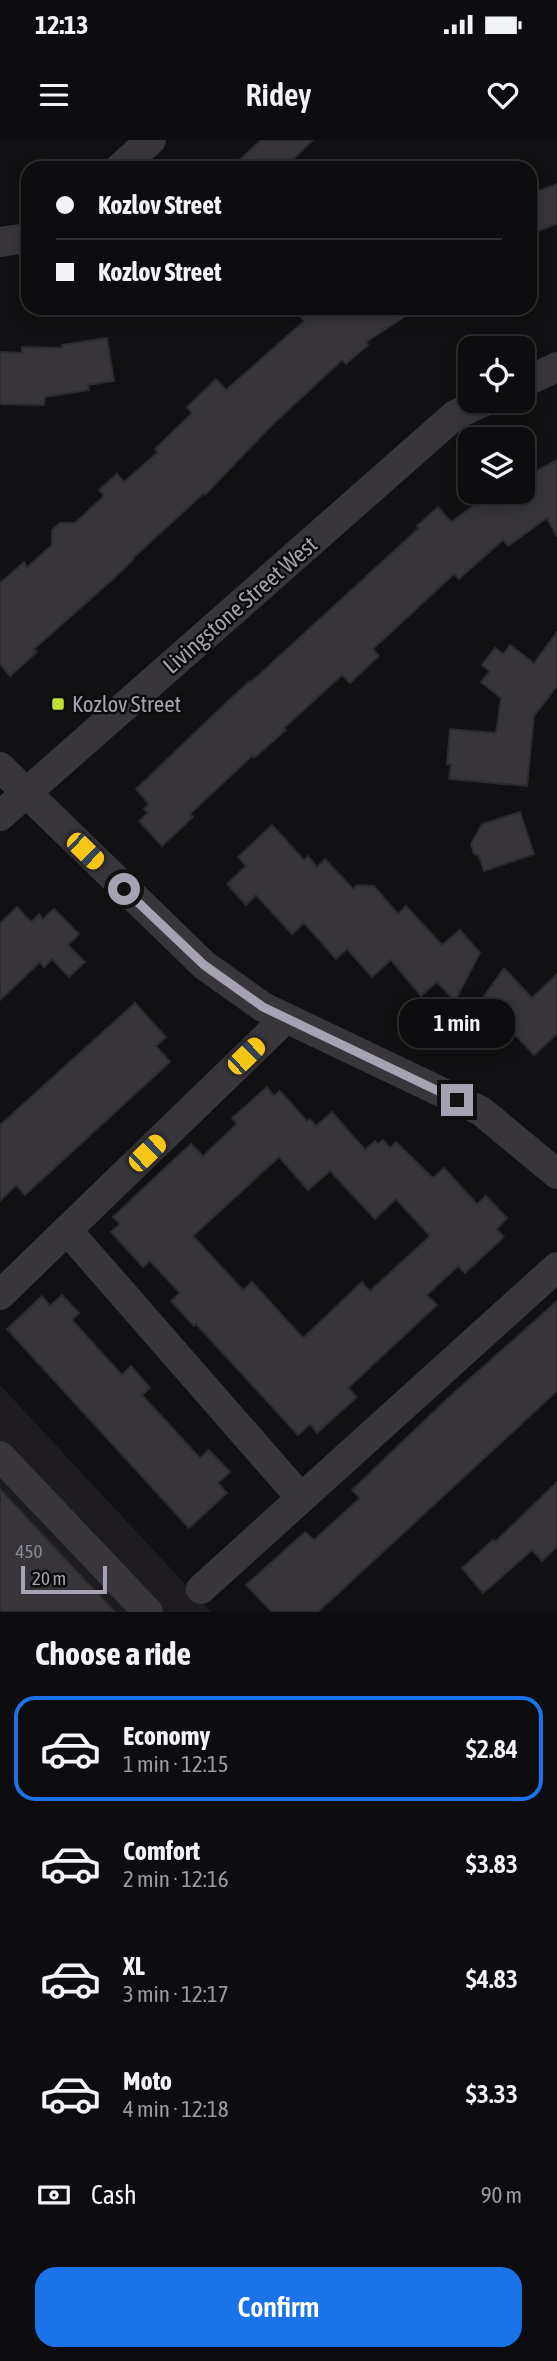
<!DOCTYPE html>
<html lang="en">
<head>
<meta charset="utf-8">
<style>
	:root { --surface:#0d0c0e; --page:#1b1a1c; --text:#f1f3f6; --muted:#9a9b9e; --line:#2d2c2e; --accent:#1a73e8 }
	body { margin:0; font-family:"Asap Condensed",sans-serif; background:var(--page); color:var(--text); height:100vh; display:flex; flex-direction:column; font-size:26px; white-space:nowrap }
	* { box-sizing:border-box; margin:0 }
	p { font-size:23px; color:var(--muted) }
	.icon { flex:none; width:38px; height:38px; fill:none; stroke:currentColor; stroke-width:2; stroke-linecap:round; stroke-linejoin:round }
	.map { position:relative; height:1472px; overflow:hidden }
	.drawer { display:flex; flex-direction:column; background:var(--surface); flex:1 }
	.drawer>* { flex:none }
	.hud { position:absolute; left:21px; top:21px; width:516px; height:154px; border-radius:21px; box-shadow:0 4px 18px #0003,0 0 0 2px var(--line); display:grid; align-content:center; height:154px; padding:0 35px; background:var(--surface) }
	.controls { position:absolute; left:458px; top:196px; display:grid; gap:14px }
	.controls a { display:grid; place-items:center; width:77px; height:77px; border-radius:14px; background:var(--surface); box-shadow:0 4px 18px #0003,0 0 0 2px var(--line); font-size:35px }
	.scale { position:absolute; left:21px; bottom:18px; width:86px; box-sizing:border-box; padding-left:7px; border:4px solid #a6a2b1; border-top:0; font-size:19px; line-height:24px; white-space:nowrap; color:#a6a2b1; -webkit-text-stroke:5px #0c0b0c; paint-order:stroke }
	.end { position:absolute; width:32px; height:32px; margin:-16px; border:9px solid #a6a2b1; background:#111; box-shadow:0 0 0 4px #111 }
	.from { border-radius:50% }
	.bubble { position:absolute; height:49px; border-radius:21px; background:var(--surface); box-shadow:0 4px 18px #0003,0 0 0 2px var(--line); font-size:23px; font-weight:600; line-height:49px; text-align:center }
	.car { position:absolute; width:21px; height:42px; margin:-21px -10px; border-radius:9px; box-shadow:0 0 5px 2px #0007; background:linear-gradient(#f5c518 24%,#345 0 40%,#f5c518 0 76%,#345 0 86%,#f5c518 0) }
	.hud b { display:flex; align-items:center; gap:24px; height:66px; font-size:26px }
	.hud b+b { border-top:2px solid var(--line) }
	.hud i { width:18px; height:18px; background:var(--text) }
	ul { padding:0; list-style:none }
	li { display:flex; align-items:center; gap:21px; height:105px; margin:0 14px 10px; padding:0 21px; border:4px solid transparent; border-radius:21px }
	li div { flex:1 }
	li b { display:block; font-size:26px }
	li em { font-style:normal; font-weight:600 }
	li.current { border-color:var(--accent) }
	li>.icon { width:63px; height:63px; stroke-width:1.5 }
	h2 { padding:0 35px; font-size:32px; line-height:84px }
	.pay { display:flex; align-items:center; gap:18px; height:77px; padding:0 35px; font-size:26px }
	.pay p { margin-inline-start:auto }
	.button { display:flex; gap:14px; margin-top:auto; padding:14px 35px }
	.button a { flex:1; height:80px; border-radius:21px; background:var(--accent); color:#fff; font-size:28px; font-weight:600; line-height:80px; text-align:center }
	.status { display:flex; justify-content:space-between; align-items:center; height:49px; padding:0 35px; background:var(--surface); direction:ltr }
	.status svg { height:19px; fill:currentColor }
	header { display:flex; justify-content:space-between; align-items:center; height:91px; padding:0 35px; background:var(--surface); font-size:32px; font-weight:600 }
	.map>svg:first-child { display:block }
</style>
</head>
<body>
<div class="status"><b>12:13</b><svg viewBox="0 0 49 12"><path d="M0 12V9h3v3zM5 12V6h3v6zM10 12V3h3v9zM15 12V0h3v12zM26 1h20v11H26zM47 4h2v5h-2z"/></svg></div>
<header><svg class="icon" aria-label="menu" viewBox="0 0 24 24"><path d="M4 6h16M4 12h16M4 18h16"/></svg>Ridey<svg class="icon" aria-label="heart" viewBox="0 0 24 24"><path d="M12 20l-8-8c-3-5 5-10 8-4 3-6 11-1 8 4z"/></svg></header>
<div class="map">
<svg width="557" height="1472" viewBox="0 0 557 1472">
	<rect width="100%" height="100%" fill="#111012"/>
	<path fill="#1e1c1e" d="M0 1245 211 1472H0Z"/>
	<g fill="#373539" stroke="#2c2a2d" stroke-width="2" fill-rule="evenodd">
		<path d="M261 0H313L284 28H231Z"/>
		<path d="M557 44V84L530 94V54Z"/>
		<path d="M294 168H418L366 202 368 205 346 224 342 220 270 287 205 355 204 353 133 418 134 419 112 440 34 509 37 512 10 536 0 524V443L24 422 27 427 52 405V390L60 383H75L104 356 99 350 117 334 124 342 158 312 155 309 192 273 187 267 216 239 226 250 304 181Z"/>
		<path d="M107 198 114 241 88 245 89 250 45 257 44 265 0 264V212L22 213V207L62 208V205Z"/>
		<path d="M557 320V397L547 378 508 406 503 400 459 439 454 434 373 509 379 516 350 543 342 535 284 588 286 590 254 618 252 616 190 674 193 677 162 706 139 681 148 673 144 669 149 664 136 649 228 561 250 541 251 542 419 388 417 386 438 367 451 382 493 352H532L524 337Z"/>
		<path d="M557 492V546L534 576 527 646 449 639 451 624H447L450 589 496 593 501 558 481 542 490 531 482 525 495 508 503 514 510 505 534 523Z"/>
		<path d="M520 672 534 714 484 731 479 716 474 714 471 704 482 684Z"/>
		<path d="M272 685 304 720 308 716 317 727 325 719 353 749 357 745 374 746 398 774 406 766 442 805 460 790 480 813 455 861 437 842 421 856 391 820 372 837 347 809 336 819 304 783 292 794 256 755 246 765 227 744 246 726 238 717Z"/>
		<path d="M17 767 31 782 39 774 43 779 54 769 79 794 68 805 85 822 69 837 52 819 44 827 40 822 0 860V783Z"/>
		<path d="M504 828 532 858 557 834V894L534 915 482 859Z"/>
		<path d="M135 863 166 897 156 906 170 922 25 1055 16 1045 0 1061V985Z"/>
		<path d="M267 947 274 956 280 951 307 981 310 979 316 986 332 972 365 1010 375 1001 378 1004 383 1000 390 1008 396 1002 433 1038 444 1028 477 1064 486 1056 507 1078 497 1089 504 1097 465 1133 458 1126 427 1155 437 1165 348 1248 357 1257 317 1293 310 1284 298 1295 196 1184 194 1186 171 1161 180 1153 150 1121 143 1127 111 1092 120 1084 113 1077 168 1025 191 1004 203 1016 237 984 232 978ZM279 1017 308 1050 330 1031 375 1079 396 1059 430 1096 370 1151 362 1142 303 1198 252 1142 243 1150 193 1096Z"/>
		<path d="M62 1155 79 1173 72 1180 122 1235 131 1226 150 1248 142 1255 200 1318 209 1310 230 1332 218 1343 227 1353 189 1388 7 1189 42 1156 50 1166Z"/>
		<path d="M557 1161V1251L318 1472H272L246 1445 305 1392 314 1400 360 1358 352 1350 446 1260Z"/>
		<path d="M557 1342V1407L542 1421 532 1410 483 1453 462 1428 493 1400 495 1402Z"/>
		<path d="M0 1349 115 1472H0Z"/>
	</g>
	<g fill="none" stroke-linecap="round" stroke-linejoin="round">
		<g stroke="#38363b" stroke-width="30">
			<path d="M120 28 151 0"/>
			<path d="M0 102 28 98"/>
			<path d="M523 243 557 227"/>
			<path d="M0 627 204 825 263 867 481 971 557 1034"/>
			<path d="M0 676 455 275 485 261"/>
			<path d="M67 1090 301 1358"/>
			<path d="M0 1155 286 878"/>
			<path d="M0 1316 148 1472"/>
			<path d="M201 1449 557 1127"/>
		</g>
	</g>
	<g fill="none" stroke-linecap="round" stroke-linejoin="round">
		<path stroke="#a6a2b1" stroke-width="9" d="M124 749 204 825 263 867 457 960"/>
	</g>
	<rect fill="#bee336" stroke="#0c0b0c" stroke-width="2.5" x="51" y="557" width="14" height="14" rx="3.5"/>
	<g text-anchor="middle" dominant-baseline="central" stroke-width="5" stroke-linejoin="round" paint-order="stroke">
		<g font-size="19" fill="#8a8793">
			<text x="29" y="1411">450</text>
		</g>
		<g font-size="23" fill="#a6a2b1" stroke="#0c0b0c">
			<text transform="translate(240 465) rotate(-41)">Livingstone Street West</text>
		</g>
		<g font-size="23" fill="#a6a2b1" stroke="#0c0b0c" text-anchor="start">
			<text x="72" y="564">Kozlov Street</text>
		</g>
	</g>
</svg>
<div class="controls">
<a><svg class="icon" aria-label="locate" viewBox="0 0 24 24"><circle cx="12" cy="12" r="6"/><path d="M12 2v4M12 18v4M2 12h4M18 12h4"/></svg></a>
<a><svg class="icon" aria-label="layers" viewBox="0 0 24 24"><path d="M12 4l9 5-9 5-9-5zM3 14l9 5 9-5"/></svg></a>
</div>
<div class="scale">20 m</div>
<i class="end from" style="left:124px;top:749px"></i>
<i class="end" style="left:457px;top:960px"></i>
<div class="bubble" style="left:399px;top:859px;width:116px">1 min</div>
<i class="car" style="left:85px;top:711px;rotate:134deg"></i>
<i class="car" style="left:246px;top:916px;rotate:46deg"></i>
<i class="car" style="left:147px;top:1013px;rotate:46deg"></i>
<div class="hud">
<b><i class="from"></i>Kozlov Street</b>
<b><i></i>Kozlov Street</b>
</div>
</div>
<section class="drawer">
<h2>Choose a ride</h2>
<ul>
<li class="current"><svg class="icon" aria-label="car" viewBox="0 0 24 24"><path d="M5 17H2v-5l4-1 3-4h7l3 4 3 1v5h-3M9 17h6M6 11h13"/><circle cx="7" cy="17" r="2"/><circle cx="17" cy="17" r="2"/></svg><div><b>Economy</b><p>1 min · 12:15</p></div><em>$2.84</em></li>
<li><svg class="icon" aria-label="car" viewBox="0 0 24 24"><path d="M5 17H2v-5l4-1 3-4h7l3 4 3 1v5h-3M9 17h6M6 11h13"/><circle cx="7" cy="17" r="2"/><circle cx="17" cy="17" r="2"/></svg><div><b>Comfort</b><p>2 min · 12:16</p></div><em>$3.83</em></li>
<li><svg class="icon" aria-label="car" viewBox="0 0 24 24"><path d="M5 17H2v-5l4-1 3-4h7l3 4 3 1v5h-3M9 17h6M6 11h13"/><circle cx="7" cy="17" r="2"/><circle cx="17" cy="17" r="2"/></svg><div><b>XL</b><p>3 min · 12:17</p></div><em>$4.83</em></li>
<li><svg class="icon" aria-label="car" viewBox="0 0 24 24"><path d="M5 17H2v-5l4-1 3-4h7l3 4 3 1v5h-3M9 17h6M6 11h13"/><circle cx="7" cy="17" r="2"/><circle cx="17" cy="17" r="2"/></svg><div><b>Moto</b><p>4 min · 12:18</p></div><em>$3.33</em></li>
</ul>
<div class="pay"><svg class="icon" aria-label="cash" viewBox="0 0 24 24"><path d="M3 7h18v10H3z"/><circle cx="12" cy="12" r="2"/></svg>Cash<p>90 m</p></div>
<div class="button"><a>Confirm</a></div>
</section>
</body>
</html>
